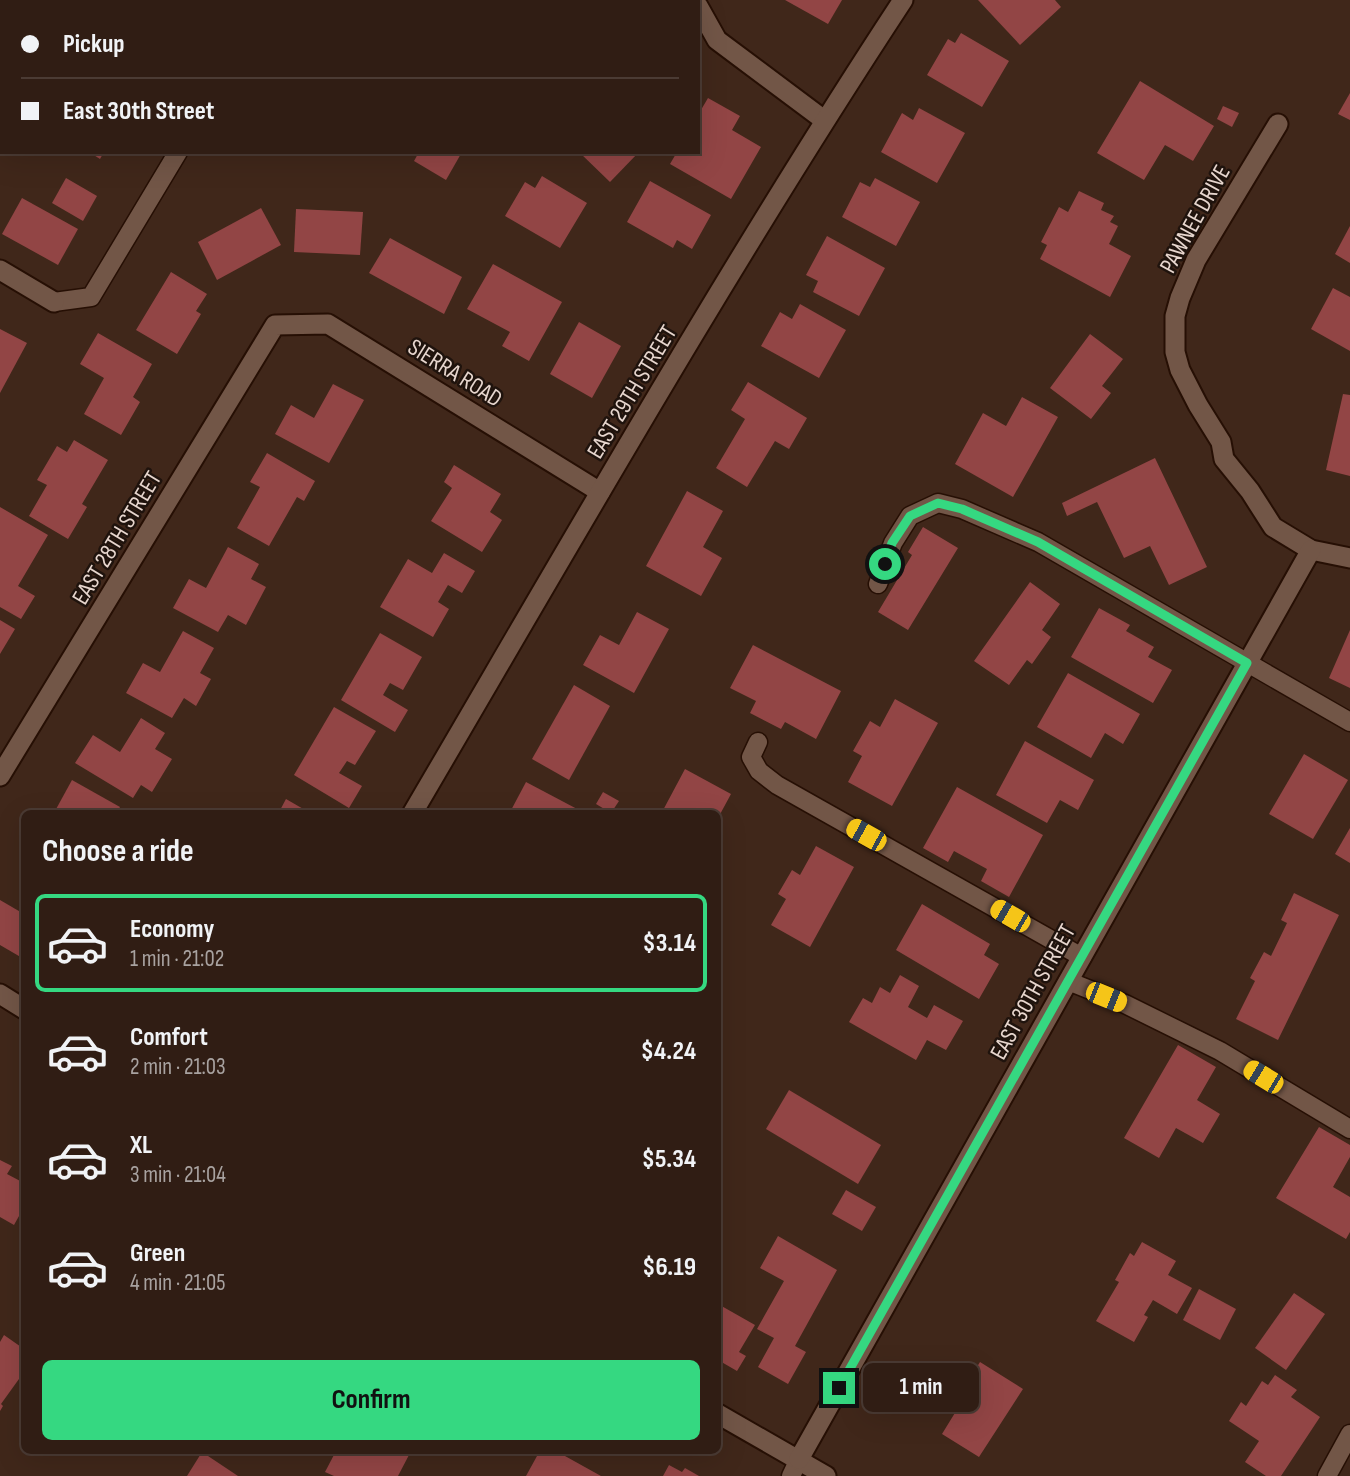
<!DOCTYPE html>
<html lang="en">
<head>
<meta charset="utf-8">
<style>
	:root { --surface:#301d14; --page:#38261d; --text:#f1f3f6; --muted:#a8a2a0; --line:#4b3b34; --accent:#35d881 }
	body { margin:0; font-family:"Sofia Sans Condensed",sans-serif; background:var(--page); color:var(--text); height:100vh; display:flex; flex-direction:column; font-size:26px; white-space:nowrap }
	* { box-sizing:border-box; margin:0 }
	p { font-size:23px; color:var(--muted) }
	.icon { flex:none; width:38px; height:38px; fill:none; stroke:currentColor; stroke-width:2; stroke-linecap:round; stroke-linejoin:round }
	.map { position:relative; flex:1; overflow:hidden }
	.details { position:absolute; left:21px; top:810px; width:700px; height:644px; display:flex; flex-direction:column; background:var(--surface); border-radius:10px; box-shadow:0 7px 28px #0002,0 0 0 2px var(--line) }
	.details>* { flex:none }
	.hud { position:absolute; left:0px; top:0px; width:700px; height:154px; box-shadow:0 7px 28px #0002,0 0 0 2px var(--line); display:grid; align-content:center; height:154px; padding:0 21px; background:var(--surface) }
	.end { position:absolute; width:32px; height:32px; margin:-16px; border:9px solid #35d881; background:#111; box-shadow:0 0 0 4px #111 }
	.from { border-radius:50% }
	.bubble { position:absolute; height:49px; border-radius:10px; background:var(--surface); box-shadow:0 7px 28px #0002,0 0 0 2px var(--line); font-size:23px; font-weight:700; line-height:49px; text-align:center }
	.car { position:absolute; width:21px; height:42px; margin:-21px -10px; border-radius:9px; box-shadow:0 0 5px 2px #0007; background:linear-gradient(#f5c518 24%,#345 0 40%,#f5c518 0 76%,#345 0 86%,#f5c518 0) }
	.hud b { display:flex; align-items:center; gap:24px; height:66px; font-size:26px }
	.hud b+b { border-top:2px solid var(--line) }
	.hud i { width:18px; height:18px; background:var(--text) }
	ul { padding:0; list-style:none }
	li { display:flex; align-items:center; gap:21px; height:98px; margin:0 14px 10px; padding:0 7px; border:4px solid transparent; border-radius:10px }
	li div { flex:1 }
	li b { display:block; font-size:26px }
	li em { font-style:normal; font-weight:700 }
	li.selected { border-color:var(--accent) }
	li>.icon { width:63px; height:63px; stroke-width:1.5 }
	h2 { padding:0 21px; font-size:32px; line-height:84px }
	.action { display:flex; gap:14px; margin-top:auto; padding:14px 21px }
	.action a { flex:1; height:80px; border-radius:10px; background:var(--accent); color:#111; font-size:28px; font-weight:700; line-height:80px; text-align:center }
	.map>svg:first-child { display:block }
</style>
</head>
<body>
<div class="map">
<svg width="1350" height="1476" viewBox="0 0 1350 1476">
	<rect width="100%" height="100%" fill="#40271a"/>
	<g fill="#924545">
		<path d="M785 0H842L828 24Z"/>
		<path d="M978 0H1055L1061 7 1020 45Z"/>
		<path d="M961 33 1009 61 982 107 927 75 948 39 955 43Z"/>
		<path d="M1140 81 1214 126 1193 161 1165 145 1144 180 1097 153Z"/>
		<path d="M1350 93V120L1338 114Z"/>
		<path d="M708 98 740 116 732 130 761 147 731 199 670 164 677 152H698V115Z"/>
		<path d="M1223 106 1239 113 1232 127 1217 119Z"/>
		<path d="M919 108 965 133 937 183 881 152 902 113 913 120Z"/>
		<path d="M89 152H104L100 159Z"/>
		<path d="M419 152H462L446 180 414 161Z"/>
		<path d="M579 152H639L610 182Z"/>
		<path d="M542 176 587 203 560 248 505 216 525 182 535 188Z"/>
		<path d="M66 178 97 196 83 221 52 203Z"/>
		<path d="M875 178 920 202 896 246 842 217 860 182 870 187Z"/>
		<path d="M650 181 711 215 692 249 677 240 673 248 627 222Z"/>
		<path d="M1079 191 1104 203 1101 210 1114 216 1110 222 1118 226 1109 244 1131 256 1110 297 1040 259 1047 245 1041 242 1059 207 1068 212Z"/>
		<path d="M22 198 78 229 58 265 2 234Z"/>
		<path d="M261 208 281 245 217 280 198 242Z"/>
		<path d="M296 209 363 212 360 255 294 252Z"/>
		<path d="M1350 226V263L1335 254Z"/>
		<path d="M827 236 885 268 859 316 813 292 818 281 806 275Z"/>
		<path d="M390 238 462 277 444 314 369 273Z"/>
		<path d="M493 264 562 302 529 361 502 346 510 332 467 309Z"/>
		<path d="M171 272 207 294 196 311 201 314 177 354 136 330Z"/>
		<path d="M1333 288 1350 297V351L1311 329Z"/>
		<path d="M800 304 846 330 819 378 761 346 780 312 792 319Z"/>
		<path d="M579 322 621 346 592 398 550 374Z"/>
		<path d="M0 329 27 343 0 393Z"/>
		<path d="M98 333 152 364 133 397 140 402 121 435 84 414 104 378 80 364Z"/>
		<path d="M1090 334 1123 359 1102 386 1111 393 1091 419 1050 388Z"/>
		<path d="M748 382 807 418 789 449 775 441 747 487 716 468 745 419 731 410Z"/>
		<path d="M333 384 364 400 329 463 275 434 291 405 314 418Z"/>
		<path d="M1343 394 1350 395V476L1326 470Z"/>
		<path d="M1022 397 1058 417 1013 497 955 464 983 413 1006 426Z"/>
		<path d="M74 440 108 460 82 504 87 507 68 539 29 516 47 485 37 480 57 446 67 452Z"/>
		<path d="M267 453 315 481 304 501 297 497 269 546 237 528 260 487 250 482Z"/>
		<path d="M1155 458 1207 567 1169 585 1150 546 1124 558 1097 502 1067 516 1062 503Z"/>
		<path d="M454 465 501 494 490 512 502 520 482 552 431 521 452 488 444 482Z"/>
		<path d="M687 491 723 511 703 547 722 558 701 596 646 566Z"/>
		<path d="M0 507 48 535 18 586 35 596 21 619 0 607Z"/>
		<path d="M923 527 958 548 908 630 878 612 912 555 908 552Z"/>
		<path d="M228 547 259 564 251 579 266 587 246 625 228 615 218 632 173 608 189 579 206 588Z"/>
		<path d="M444 553 475 571 462 593 448 585 438 602 449 609 433 637 380 607 408 559 432 573Z"/>
		<path d="M1030 582 1060 604 1042 630 1051 637 1032 664 1027 660 1009 685 974 661Z"/>
		<path d="M1099 608 1130 625 1126 631 1154 647 1148 657 1172 670 1153 703 1071 657Z"/>
		<path d="M637 612 669 629 634 693 583 665 600 635 619 645Z"/>
		<path d="M0 620 15 629 0 654Z"/>
		<path d="M1350 630V688L1329 678Z"/>
		<path d="M183 631 214 648 200 673 211 679 196 706 184 698 172 718 126 693 143 663 160 672Z"/>
		<path d="M380 633 422 657 403 690 390 683 383 695 408 710 395 732 341 700Z"/>
		<path d="M753 645 841 691 816 739 785 722 781 729 750 713 756 701 730 688Z"/>
		<path d="M1068 673 1140 714 1123 744 1105 733 1091 758 1037 727Z"/>
		<path d="M574 685 610 706 569 780 532 759Z"/>
		<path d="M895 699 938 723 892 806 848 782 862 756 853 751 870 721 880 727Z"/>
		<path d="M334 707 376 731 355 765 347 761 339 773 362 786 349 808 294 775Z"/>
		<path d="M141 718 165 733 155 749 172 759 152 792 141 785 133 798 75 763 93 735 120 752Z"/>
		<path d="M1025 741 1094 780 1078 810 1060 800 1047 823 996 795Z"/>
		<path d="M1304 754 1348 780 1313 839 1269 814Z"/>
		<path d="M685 769 731 794 718 818V814H661Z"/>
		<path d="M72 780 120 807 116 814H60L55 811Z"/>
		<path d="M526 782 579 810 577 814H509Z"/>
		<path d="M957 787 1043 835 1009 897 981 881 987 869 954 851 948 862 923 848Z"/>
		<path d="M603 792 619 801 611 813 596 804Z"/>
		<path d="M286 799 312 814H278Z"/>
		<path d="M1350 828V863L1335 854Z"/>
		<path d="M816 846 854 867 810 947 771 925 786 899 778 894 792 870 800 875Z"/>
		<path d="M1294 893 1339 915 1278 1040 1236 1019 1255 981 1250 978 1264 952 1271 956 1287 923 1281 920Z"/>
		<path d="M0 900 24 914V959L0 945Z"/>
		<path d="M922 904 990 944 984 955 999 964 979 999 896 950Z"/>
		<path d="M900 975 919 986 908 1007 927 1018 934 1005 963 1021 946 1050 927 1040 916 1060 849 1022 863 998 872 1003 880 987 890 993Z"/>
		<path d="M1178 1045 1216 1067 1197 1100 1220 1114 1203 1143 1176 1128 1159 1158 1124 1138Z"/>
		<path d="M789 1090 881 1145 858 1184 766 1129Z"/>
		<path d="M1319 1127 1350 1145V1157L1333 1187 1350 1197V1232L1346 1239 1276 1198Z"/>
		<path d="M0 1160 12 1166 7 1174 24 1183V1207L14 1225 0 1217Z"/>
		<path d="M846 1190 876 1207 862 1231 832 1214Z"/>
		<path d="M778 1236 837 1270 795 1346 806 1352 788 1384 758 1367 774 1338 757 1329 784 1281 760 1268Z"/>
		<path d="M1142 1242 1176 1261 1168 1275 1192 1288 1177 1314 1153 1300 1144 1315 1148 1317 1134 1342 1096 1321 1119 1282 1115 1280 1130 1253 1134 1256Z"/>
		<path d="M1199 1289 1236 1309 1220 1340 1183 1320Z"/>
		<path d="M1294 1293 1325 1314 1286 1370 1255 1348Z"/>
		<path d="M718 1304 755 1325 739 1352 746 1356 737 1371 718 1360Z"/>
		<path d="M4 1335 24 1349V1372L1 1404 3 1406 0 1411V1342Z"/>
		<path d="M980 1362 1023 1389 979 1457 942 1434 961 1403 956 1400Z"/>
		<path d="M1275 1375 1297 1390 1291 1397 1320 1417 1281 1476H1266L1245 1462 1259 1441 1229 1421 1241 1402 1246 1406 1262 1381 1268 1385Z"/>
		<path d="M336 1451H406L410 1453 398 1476H334L325 1472Z"/>
		<path d="M527 1451H556L601 1476H526L537 1456Z"/>
		<path d="M202 1452 238 1476H187Z"/>
		<path d="M669 1465 682 1472 685 1468 699 1476H663Z"/>
	</g>
	<g fill="none" stroke-linecap="round" stroke-linejoin="round">
		<defs>
			<g id="service">
				<path d="M234 2 235 0"/>
				<path d="M54 302 91 297 178 152"/>
				<path d="M878 584 893 543 910 516 938 503 962 509 1038 542 1350 722"/>
				<path d="M758 742 751 757 759 771 777 785 1082 957"/>
				<path d="M1068 981 1125 1004 1220 1051 1350 1129"/>
				<path d="M791 1476 799 1459"/>
				<path d="M1327 1476 1350 1434"/>
			</g>
			<g id="minor">
				<path d="M599 2 601 0"/>
				<path d="M698 6 717 40 824 120"/>
				<path d="M1278 124 1196 260 1180 298 1175 316V352L1180 370 1198 405 1221 442 1224 459 1250 491 1273 527 1311 550 1350 558"/>
				<path d="M0 270 54 302"/>
				<path d="M0 776 275 325 328 324 600 492"/>
				<path d="M412 814C572 541 729 265 903 0"/>
				<path d="M0 994 24 1009"/>
				<path d="M718 1414 826 1476"/>
				<path d="M799 1459 1311 550"/>
			</g>
		</defs>
		<use href="#service" stroke="#260f04" stroke-width="21"/>
		<use href="#minor" stroke="#260f04" stroke-width="23"/>
		<use href="#service" stroke="#725647" stroke-width="18"/>
		<use href="#minor" stroke="#725647" stroke-width="19"/>
	</g>
	<g fill="none" stroke-linecap="round" stroke-linejoin="round">
		<path stroke="#35d881" stroke-width="9" d="M839 1388 1247 663 1038 542 962 509 938 503 910 516 892 543 885 564"/>
	</g>
	<g text-anchor="middle" dominant-baseline="central" stroke-width="5" stroke-linejoin="round" paint-order="stroke">
		<g font-size="24" fill="#e7d6ce" stroke="#1f130d">
			<text transform="translate(1195 219) rotate(-61)">PAWNEE DRIVE</text>
			<text transform="translate(455 373) rotate(32)">SIERRA ROAD</text>
			<text transform="translate(632 392) rotate(-59)">EAST 29TH STREET</text>
			<text transform="translate(117 538) rotate(-59)">EAST 28TH STREET</text>
			<text transform="translate(1033 992) rotate(-61)">EAST 30TH STREET</text>
		</g>
	</g>
</svg>
<i class="end from" style="left:885px;top:564px"></i>
<i class="end" style="left:839px;top:1388px"></i>
<div class="bubble" style="left:863px;top:1363px;width:116px">1 min</div>
<i class="car" style="left:866px;top:835px;rotate:299deg"></i>
<i class="car" style="left:1010px;top:916px;rotate:300deg"></i>
<i class="car" style="left:1106px;top:997px;rotate:112deg"></i>
<i class="car" style="left:1263px;top:1077px;rotate:301deg"></i>
<div class="hud">
<b><i class="from"></i>Pickup</b>
<b><i></i>East 30th Street</b>
</div>
<section class="details">
<h2>Choose a ride</h2>
<ul>
<li class="selected"><svg class="icon" aria-label="car" viewBox="0 0 24 24"><path d="M5 17H2v-5l4-1 3-4h7l3 4 3 1v5h-3M9 17h6M6 11h13"/><circle cx="7" cy="17" r="2"/><circle cx="17" cy="17" r="2"/></svg><div><b>Economy</b><p>1 min · 21:02</p></div><em>$3.14</em></li>
<li><svg class="icon" aria-label="car" viewBox="0 0 24 24"><path d="M5 17H2v-5l4-1 3-4h7l3 4 3 1v5h-3M9 17h6M6 11h13"/><circle cx="7" cy="17" r="2"/><circle cx="17" cy="17" r="2"/></svg><div><b>Comfort</b><p>2 min · 21:03</p></div><em>$4.24</em></li>
<li><svg class="icon" aria-label="car" viewBox="0 0 24 24"><path d="M5 17H2v-5l4-1 3-4h7l3 4 3 1v5h-3M9 17h6M6 11h13"/><circle cx="7" cy="17" r="2"/><circle cx="17" cy="17" r="2"/></svg><div><b>XL</b><p>3 min · 21:04</p></div><em>$5.34</em></li>
<li><svg class="icon" aria-label="car" viewBox="0 0 24 24"><path d="M5 17H2v-5l4-1 3-4h7l3 4 3 1v5h-3M9 17h6M6 11h13"/><circle cx="7" cy="17" r="2"/><circle cx="17" cy="17" r="2"/></svg><div><b>Green</b><p>4 min · 21:05</p></div><em>$6.19</em></li>
</ul>
<div class="action"><a>Confirm</a></div>
</section>
</div>
</body>
</html>
